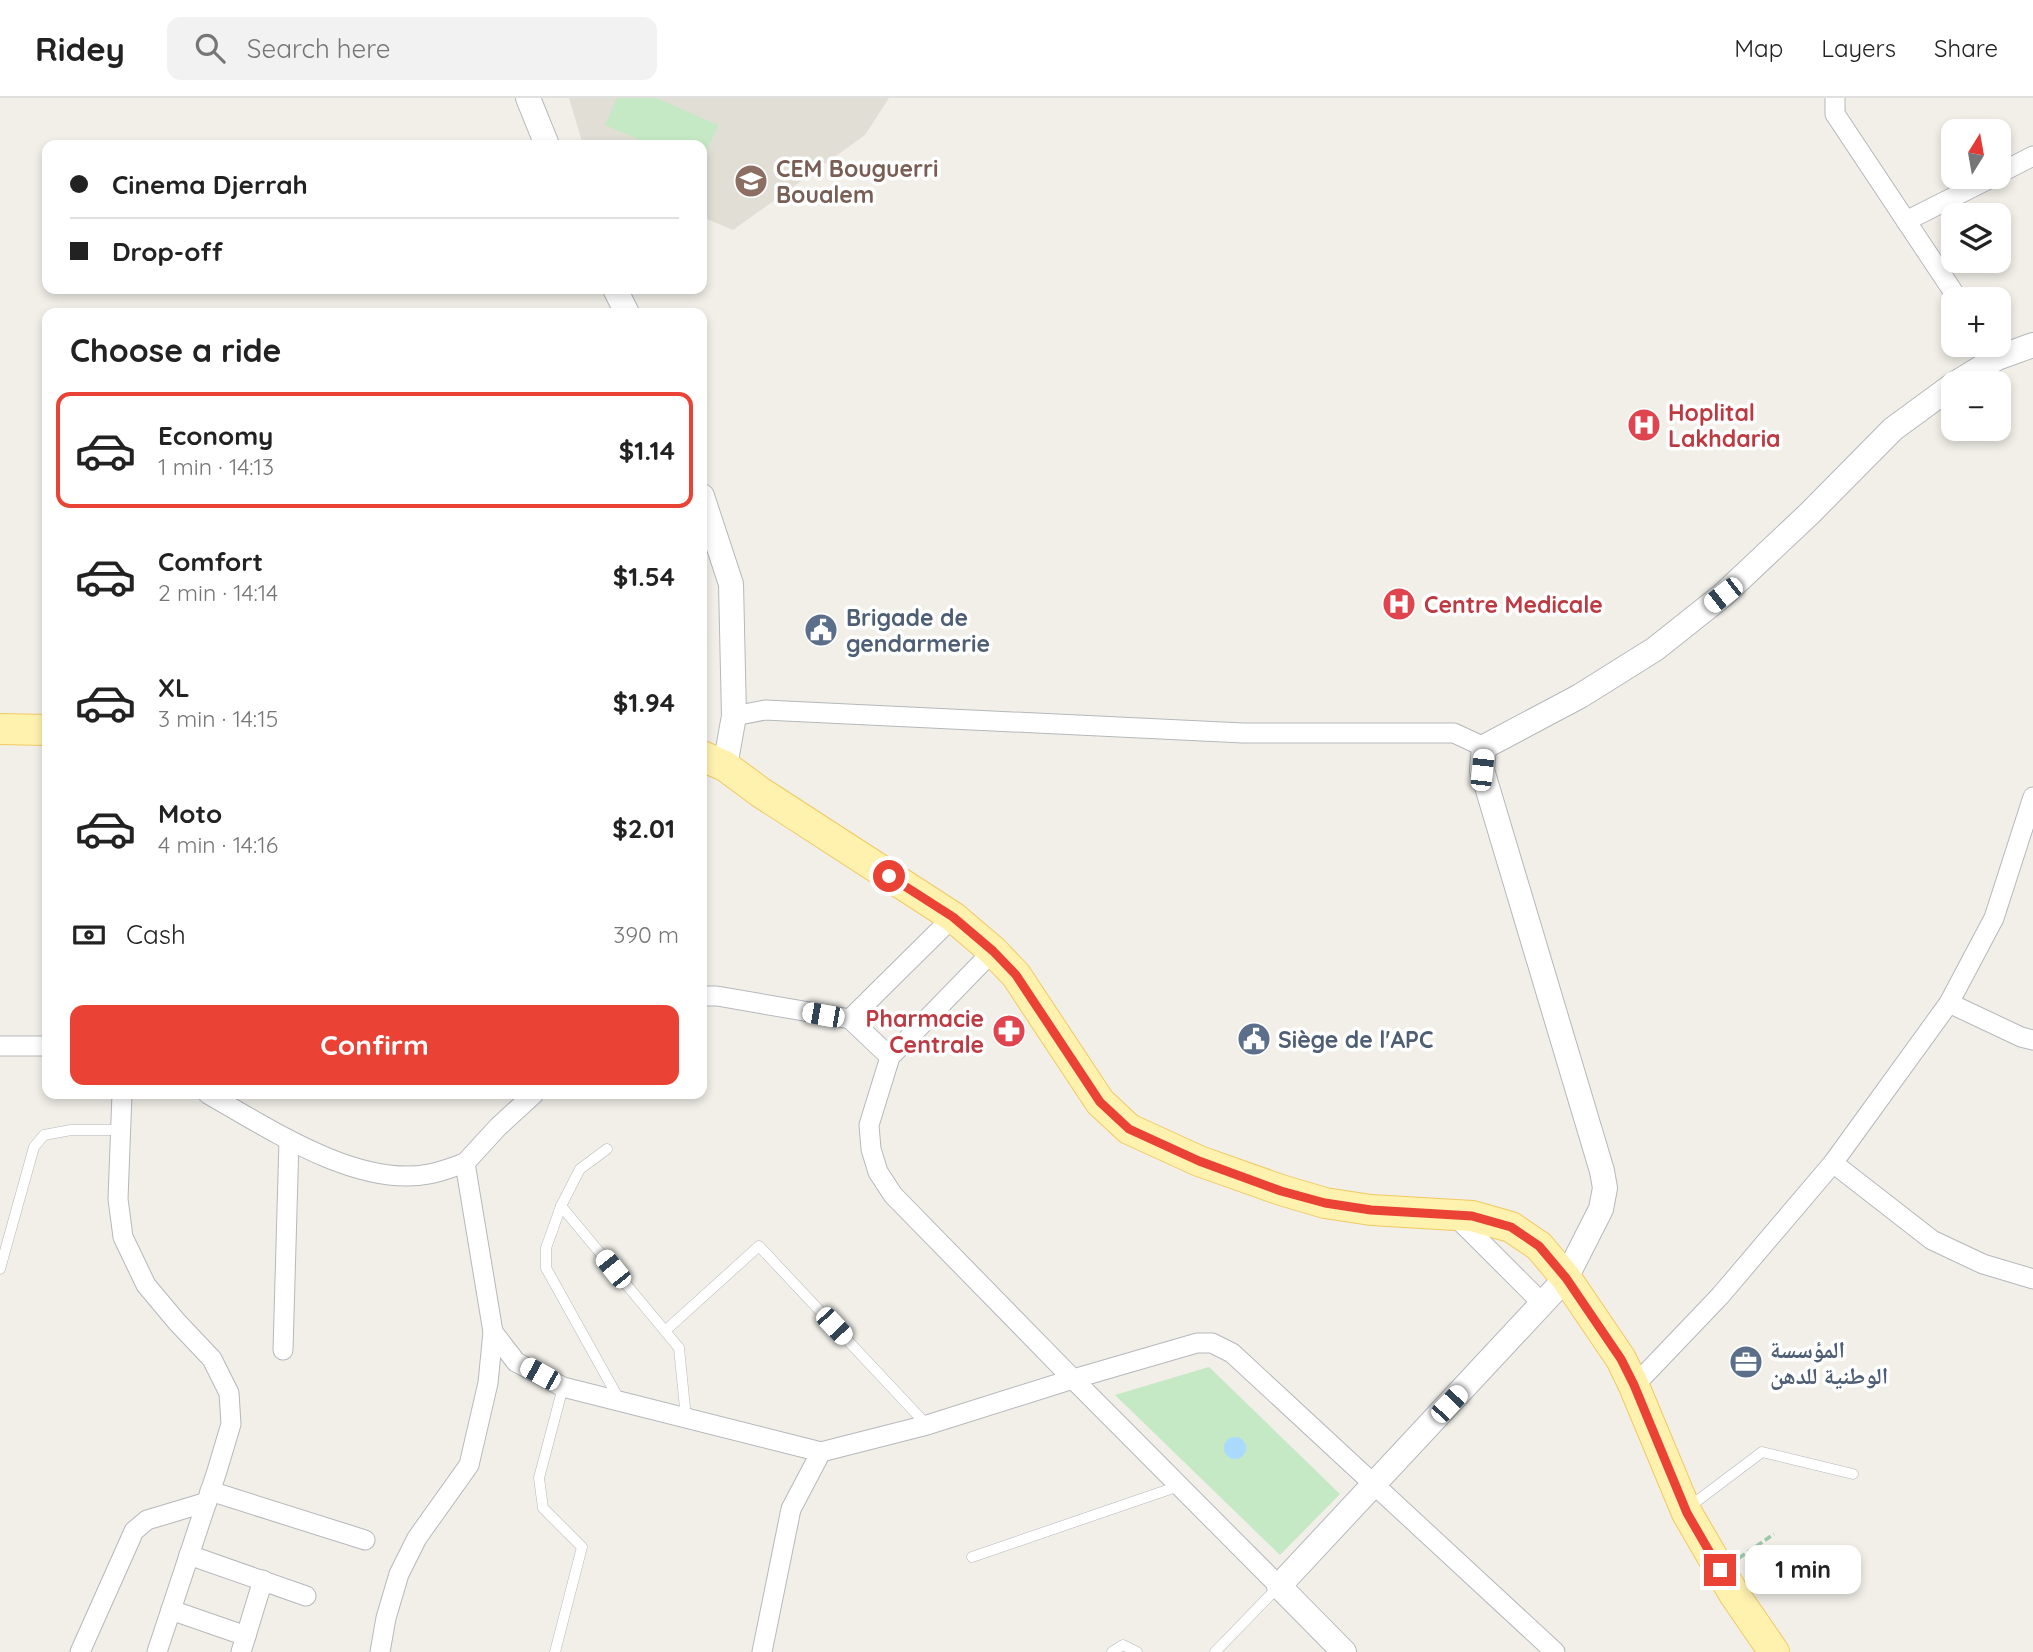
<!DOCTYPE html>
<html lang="en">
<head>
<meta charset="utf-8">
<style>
	:root { --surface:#fff; --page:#f2f2f2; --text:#222; --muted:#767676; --line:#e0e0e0; --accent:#ea4335 }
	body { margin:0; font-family:Quicksand,"Noto Naskh Arabic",sans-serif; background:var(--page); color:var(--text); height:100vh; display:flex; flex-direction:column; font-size:26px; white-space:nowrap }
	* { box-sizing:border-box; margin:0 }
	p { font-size:23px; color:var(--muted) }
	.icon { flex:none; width:38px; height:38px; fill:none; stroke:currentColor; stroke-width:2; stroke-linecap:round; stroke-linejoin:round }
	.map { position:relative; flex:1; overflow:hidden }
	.sheet { position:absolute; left:42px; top:210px; width:665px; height:791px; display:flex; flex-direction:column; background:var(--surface); border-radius:14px; box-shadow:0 4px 10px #0003 }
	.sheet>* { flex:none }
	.guide { position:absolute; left:42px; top:42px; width:665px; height:154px; border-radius:14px; box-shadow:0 4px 10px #0003; display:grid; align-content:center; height:154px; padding:0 28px; background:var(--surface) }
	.needle { width:46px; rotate:11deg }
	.fabs { position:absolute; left:1941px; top:21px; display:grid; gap:14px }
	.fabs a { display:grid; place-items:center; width:70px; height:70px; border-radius:14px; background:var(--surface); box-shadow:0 4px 10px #0003; font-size:35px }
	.end { position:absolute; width:32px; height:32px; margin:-16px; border:9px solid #ea4335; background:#fff; box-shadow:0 0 0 4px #fff }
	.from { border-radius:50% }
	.bubble { position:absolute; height:49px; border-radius:14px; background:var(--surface); box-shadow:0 4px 10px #0003; font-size:23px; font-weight:700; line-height:49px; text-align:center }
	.car { position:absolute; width:21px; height:42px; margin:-21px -10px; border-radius:9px; box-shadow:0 0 5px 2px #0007; background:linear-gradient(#fff 24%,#345 0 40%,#fff 0 76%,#345 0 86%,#fff 0) }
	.guide b { display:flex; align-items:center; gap:24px; height:66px; font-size:26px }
	.guide b+b { border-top:2px solid var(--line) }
	.guide i { width:18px; height:18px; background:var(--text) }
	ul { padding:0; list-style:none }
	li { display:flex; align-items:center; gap:21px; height:116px; margin:0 14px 10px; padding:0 14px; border:4px solid transparent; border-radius:14px }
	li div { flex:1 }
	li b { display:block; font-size:26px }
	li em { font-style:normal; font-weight:700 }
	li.current { border-color:var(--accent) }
	li>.icon { width:63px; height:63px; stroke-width:1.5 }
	h2 { padding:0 28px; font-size:32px; line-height:84px }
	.pay { display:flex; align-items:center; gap:18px; height:77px; padding:0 28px; font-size:26px }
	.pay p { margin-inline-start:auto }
	.cta { display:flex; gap:14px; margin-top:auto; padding:14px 28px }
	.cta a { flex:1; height:80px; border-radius:14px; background:var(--accent); color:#fff; font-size:28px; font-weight:700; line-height:80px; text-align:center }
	header { display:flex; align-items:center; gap:42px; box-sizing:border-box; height:98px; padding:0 35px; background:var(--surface); border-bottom:2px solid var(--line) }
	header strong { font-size:33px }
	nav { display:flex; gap:38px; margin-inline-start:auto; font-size:24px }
	.search { width:490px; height:63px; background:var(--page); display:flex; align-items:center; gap:18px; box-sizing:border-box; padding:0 24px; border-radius:14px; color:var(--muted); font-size:26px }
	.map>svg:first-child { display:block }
</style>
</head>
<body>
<header>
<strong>Ridey</strong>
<div class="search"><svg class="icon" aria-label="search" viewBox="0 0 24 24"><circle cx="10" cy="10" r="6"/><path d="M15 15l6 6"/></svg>Search here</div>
<nav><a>Map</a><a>Layers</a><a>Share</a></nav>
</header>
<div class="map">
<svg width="2033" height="1554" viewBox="0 0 2033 1554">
	<rect width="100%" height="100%" fill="#f1efe8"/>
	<path fill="#e1ded6" d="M569 0H889L865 37 733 132 702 119V47H583Z"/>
	<g fill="#c5e8c5">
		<path d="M617 0H657L718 27 702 63V47H651L605 27Z"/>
		<path d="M1209 1269 1340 1396 1280 1457 1115 1297Z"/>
	</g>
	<circle fill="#aadaff" cx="1235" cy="1350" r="11"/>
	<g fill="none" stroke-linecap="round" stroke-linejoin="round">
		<defs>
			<g id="service">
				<path d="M607 1051 580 1071 561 1108 665 1233 759 1148 926 1326"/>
				<path d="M561 1108 546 1150V1170L620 1303"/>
				<path d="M0 1171 34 1049 44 1037 71 1032H121"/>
				<path d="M665 1233 679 1250 686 1320"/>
				<path d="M1689 1409 1762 1354 1853 1376"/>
				<path d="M972 1459 1179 1388"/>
				<path d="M555 1554 582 1449 543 1410 539 1380 563 1289"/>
				<path d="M1112 1554 1123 1547 1137 1554"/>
				<path d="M1215 1554 1279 1488"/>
			</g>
			<g id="minor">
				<path d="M1835 0V16L1958 201"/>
				<path d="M1998 76 2033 58"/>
				<path d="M1906 123 1993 79"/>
				<path d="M734 618 765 612 1243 635H1454L1484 649"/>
				<path d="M702 898H717L850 921 890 959"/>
				<path d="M1949 905 2021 939 2033 942"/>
				<path d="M850 921 953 819"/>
				<path d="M0 948H47"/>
				<path d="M122 996 118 1101 123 1139 146 1187 177 1224 212 1261 229 1295 231 1326 217 1373 157 1554"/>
				<path d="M208 996C268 1030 357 1090 429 1076 441 1074 453 1069 465 1065"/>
				<path d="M1833 1065 1932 1142 1983 1166 2033 1181"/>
				<path d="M1454 1117 1542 1205"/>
				<path d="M493 1234 516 1264 563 1289 821 1354"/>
				<path d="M283 1252 289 1042"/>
				<path d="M1634 1288 1720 1198 1833 1065 1949 905 1994 820 2033 699"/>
				<path d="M210 1393 365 1442"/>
				<path d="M189 1457 306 1498"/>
				<path d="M1279 1488 1073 1281 1197 1245H1212L1232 1255 1555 1554"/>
				<path d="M171 1512 246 1538"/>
				<path d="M80 1554 134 1433 147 1422 207 1404"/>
				<path d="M241 1554 263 1482"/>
				<path d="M380 1554 386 1520 399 1476 417 1440 469 1367 488 1285 493 1234 465 1065 498 1029 534 996"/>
				<path d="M762 1554 791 1411 821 1354 927 1327 1073 1281 893 1097 878 1074 871 1051 869 1027 890 959 993 853"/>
			</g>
			<g id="tertiary">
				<path d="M528 0 547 47"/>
				<path d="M615 191 627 215"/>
				<path d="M1956 285 1997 260 2033 247"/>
				<path d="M702 398 731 486 734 618 725 668"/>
				<path d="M1344 1554 1279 1488 1566 1180 1601 1111 1605 1090 1602 1073 1482 672 1484 649 1580 598 1655 551 1723 497 1810 415 1893 331 1953 287"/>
			</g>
			<g id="primary">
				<path d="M0 631 47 632"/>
				<path d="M702 658 725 668 760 694 953 819 993 853 1016 877 1100 1004 1129 1031 1199 1063 1281 1092 1325 1105 1371 1112 1472 1118 1511 1129 1539 1148 1566 1180 1621 1261 1634 1288 1687 1415 1734 1496 1774 1554"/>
			</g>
		</defs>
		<use href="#service" stroke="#b5b8bc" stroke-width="11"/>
		<use href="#minor" stroke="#b5b8bc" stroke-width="21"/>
		<use href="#tertiary" stroke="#b5b8bc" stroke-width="26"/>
		<use href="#primary" stroke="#f2c960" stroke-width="32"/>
		<path stroke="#9cc7a9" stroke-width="3.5" stroke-dasharray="7 3.5" stroke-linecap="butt" d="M1739 1460 1774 1436"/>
		<use href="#service" stroke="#fff" stroke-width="10"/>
		<use href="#minor" stroke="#fff" stroke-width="19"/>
		<use href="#tertiary" stroke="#fff" stroke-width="24"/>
		<use href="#primary" stroke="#fff2af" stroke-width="30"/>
	</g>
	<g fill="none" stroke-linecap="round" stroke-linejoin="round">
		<path stroke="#ea4335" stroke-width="9" d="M889 778 953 819 993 853 1016 877 1100 1004 1129 1031 1199 1063 1281 1093 1325 1105 1371 1112 1472 1118 1511 1129 1539 1148 1566 1180 1621 1261 1634 1287 1687 1415 1720 1472"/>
	</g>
	<defs>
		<symbol id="school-disc" viewBox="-11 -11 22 22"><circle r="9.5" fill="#8d6e63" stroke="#fff"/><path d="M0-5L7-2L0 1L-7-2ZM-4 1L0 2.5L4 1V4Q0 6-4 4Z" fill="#fff"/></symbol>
		<symbol id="hospital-disc" viewBox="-11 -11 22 22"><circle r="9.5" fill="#e0444e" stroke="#fff"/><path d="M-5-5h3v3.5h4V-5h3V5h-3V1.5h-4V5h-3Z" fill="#fff"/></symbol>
		<symbol id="civic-disc" viewBox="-11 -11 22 22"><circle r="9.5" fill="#5c6f8a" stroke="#fff"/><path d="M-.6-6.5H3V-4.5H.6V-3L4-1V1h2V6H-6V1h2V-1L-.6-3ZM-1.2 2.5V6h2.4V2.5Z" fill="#fff"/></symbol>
		<symbol id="pharmacy-disc" viewBox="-11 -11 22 22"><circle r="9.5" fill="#e0444e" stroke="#fff"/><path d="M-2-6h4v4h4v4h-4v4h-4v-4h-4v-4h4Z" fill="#fff"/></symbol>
		<symbol id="office-disc" viewBox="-11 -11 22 22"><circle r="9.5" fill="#5c6f8a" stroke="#fff"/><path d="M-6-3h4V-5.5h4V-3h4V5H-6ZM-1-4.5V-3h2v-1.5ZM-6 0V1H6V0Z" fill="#fff"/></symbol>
	</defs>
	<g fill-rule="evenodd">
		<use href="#school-disc" x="732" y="64" width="38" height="38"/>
		<use href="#hospital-disc" x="1625" y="308" width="38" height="38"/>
		<use href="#hospital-disc" x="1380" y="487" width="38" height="38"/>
		<use href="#civic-disc" x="802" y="513" width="38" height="38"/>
		<use href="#pharmacy-disc" x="990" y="914" width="38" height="38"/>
		<use href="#civic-disc" x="1235" y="922" width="38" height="38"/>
		<use href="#office-disc" x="1727" y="1245" width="38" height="38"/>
	</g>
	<g text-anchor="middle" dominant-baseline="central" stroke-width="7" stroke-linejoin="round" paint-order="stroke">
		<g font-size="23" font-weight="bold" fill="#785e54" stroke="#fff" text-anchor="start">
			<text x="776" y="70">CEM Bouguerri<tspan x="776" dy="26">Boualem</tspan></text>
		</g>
		<g font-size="23" font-weight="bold" fill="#be3a42" stroke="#fff" text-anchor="start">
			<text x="1668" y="314">Hoplital<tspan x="1668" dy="26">Lakhdaria</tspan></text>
			<text x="1424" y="506">Centre Medicale</text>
			<text x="984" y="920" text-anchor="end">Pharmacie<tspan x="984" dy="26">Centrale</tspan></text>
		</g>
		<g font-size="23" font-weight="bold" fill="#4e5e75" stroke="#fff" text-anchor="start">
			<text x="846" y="519">Brigade de<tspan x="846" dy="26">gendarmerie</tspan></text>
			<text x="1278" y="941">Siège de l'APC</text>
			<text x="1770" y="1251">المؤسسة<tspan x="1770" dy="26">الوطنية للدهن</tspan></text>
		</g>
	</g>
</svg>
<div class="fabs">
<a><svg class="needle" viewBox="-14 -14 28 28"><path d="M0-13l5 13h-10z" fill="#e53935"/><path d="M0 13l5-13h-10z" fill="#767676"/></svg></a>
<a><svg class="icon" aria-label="layers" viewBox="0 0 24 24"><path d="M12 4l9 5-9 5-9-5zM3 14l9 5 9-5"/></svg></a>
<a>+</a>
<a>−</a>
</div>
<i class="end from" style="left:889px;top:778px"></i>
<i class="end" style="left:1720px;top:1472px"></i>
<div class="bubble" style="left:1745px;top:1447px;width:116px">1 min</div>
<i class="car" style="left:1723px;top:497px;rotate:232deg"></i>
<i class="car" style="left:1482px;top:672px;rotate:6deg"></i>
<i class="car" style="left:823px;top:917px;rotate:280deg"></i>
<i class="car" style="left:613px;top:1171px;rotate:321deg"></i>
<i class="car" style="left:834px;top:1228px;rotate:137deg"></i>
<i class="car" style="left:540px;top:1276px;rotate:299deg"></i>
<i class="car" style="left:1449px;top:1306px;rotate:43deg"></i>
<div class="guide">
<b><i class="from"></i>Cinema Djerrah</b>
<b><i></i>Drop-off</b>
</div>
<section class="sheet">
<h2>Choose a ride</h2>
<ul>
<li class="current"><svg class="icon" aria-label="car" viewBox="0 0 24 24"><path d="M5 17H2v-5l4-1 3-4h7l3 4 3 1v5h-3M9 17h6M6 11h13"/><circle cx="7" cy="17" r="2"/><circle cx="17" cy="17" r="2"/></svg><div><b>Economy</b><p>1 min · 14:13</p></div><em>$1.14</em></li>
<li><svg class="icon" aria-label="car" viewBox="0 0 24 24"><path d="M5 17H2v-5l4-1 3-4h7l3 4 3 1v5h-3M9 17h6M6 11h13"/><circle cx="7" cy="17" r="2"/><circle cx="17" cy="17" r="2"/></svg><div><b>Comfort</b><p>2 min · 14:14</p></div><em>$1.54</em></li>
<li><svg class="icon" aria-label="car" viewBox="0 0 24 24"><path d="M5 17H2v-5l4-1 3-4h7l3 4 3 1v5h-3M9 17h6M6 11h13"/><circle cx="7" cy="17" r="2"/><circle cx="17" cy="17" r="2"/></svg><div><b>XL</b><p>3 min · 14:15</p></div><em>$1.94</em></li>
<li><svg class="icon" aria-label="car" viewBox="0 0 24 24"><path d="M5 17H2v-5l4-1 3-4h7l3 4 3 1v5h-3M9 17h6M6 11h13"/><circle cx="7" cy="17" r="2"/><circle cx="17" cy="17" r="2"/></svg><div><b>Moto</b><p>4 min · 14:16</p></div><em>$2.01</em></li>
</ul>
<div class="pay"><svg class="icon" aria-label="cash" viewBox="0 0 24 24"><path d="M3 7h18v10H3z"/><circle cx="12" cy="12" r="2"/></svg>Cash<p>390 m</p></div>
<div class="cta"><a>Confirm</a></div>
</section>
</div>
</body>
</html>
